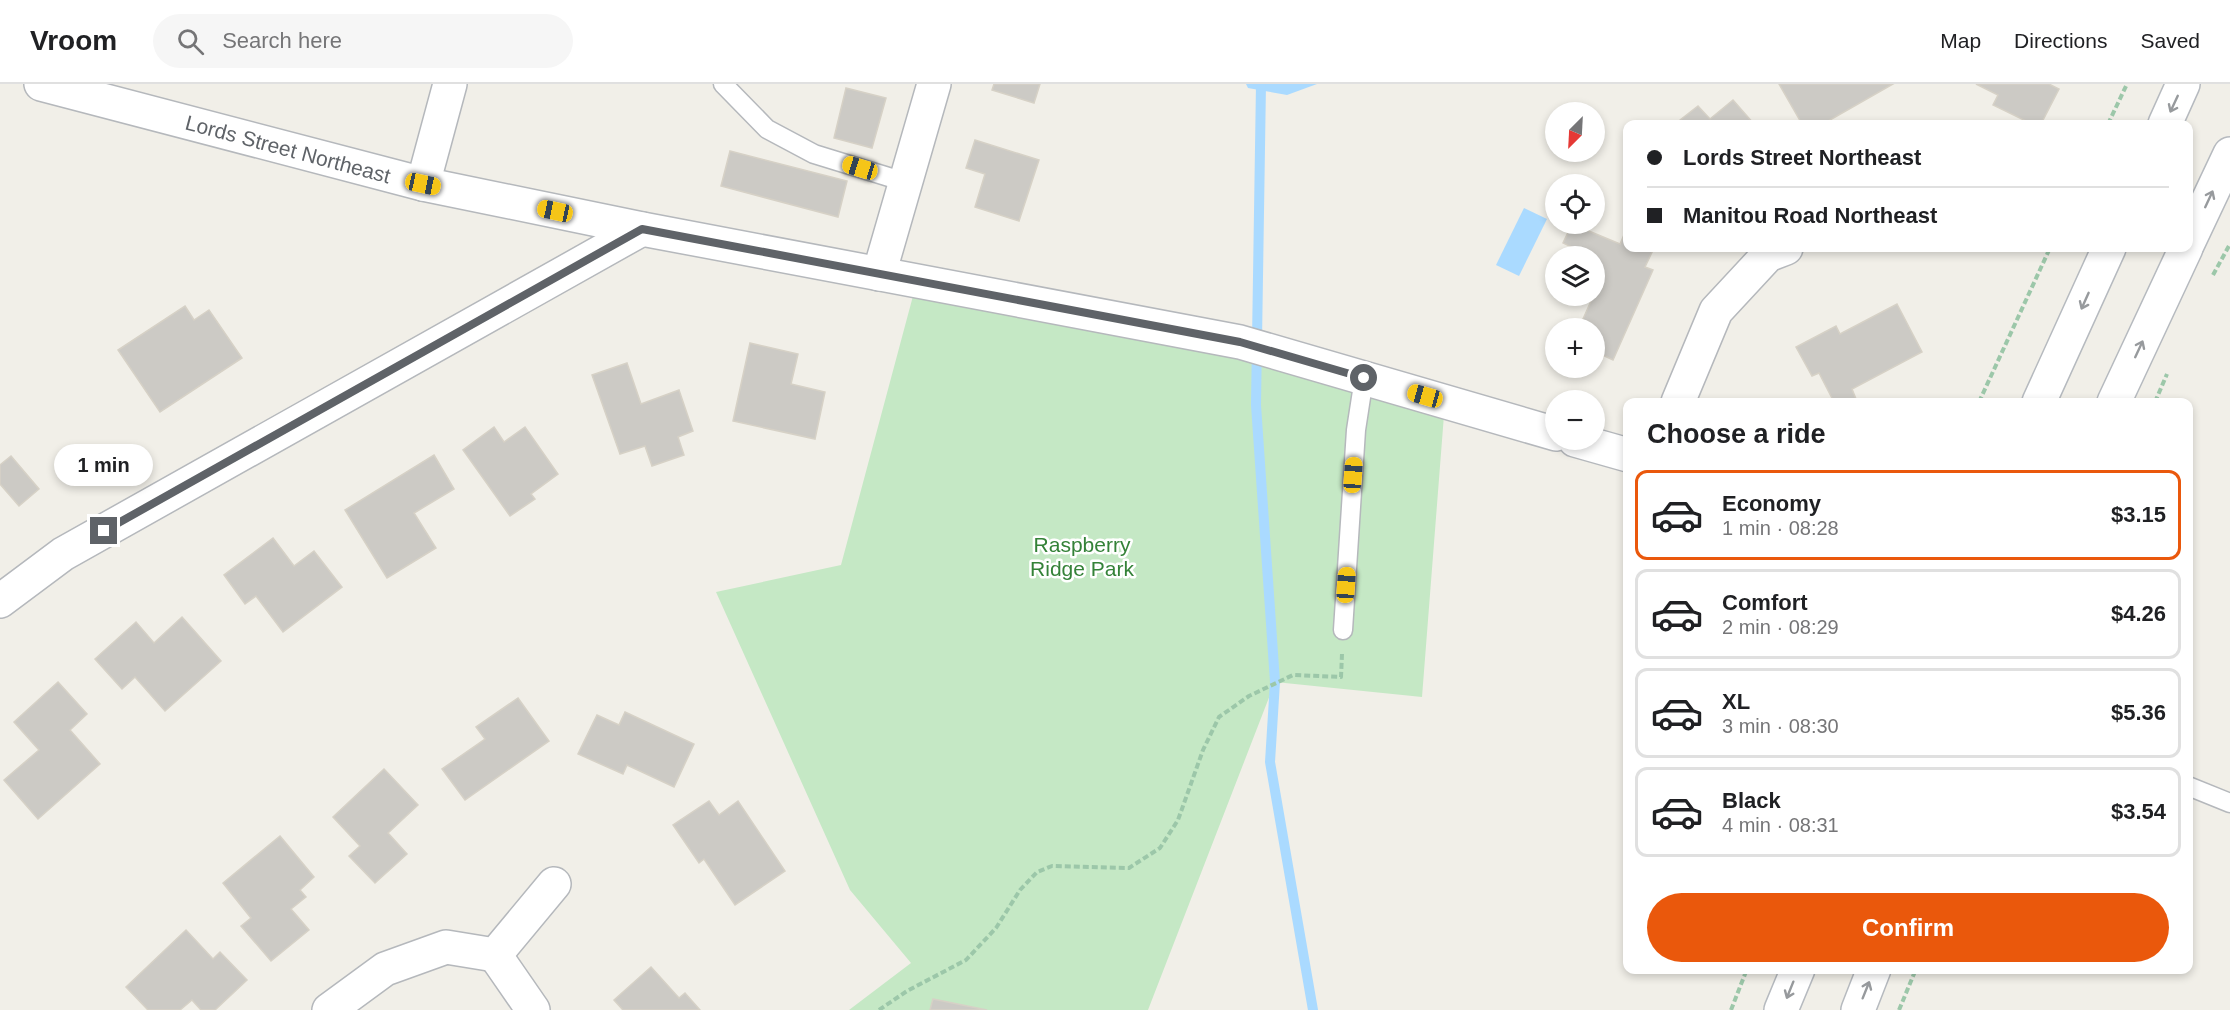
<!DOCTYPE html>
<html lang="en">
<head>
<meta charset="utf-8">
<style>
	:root { --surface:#fff; --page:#f6f6f6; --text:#202124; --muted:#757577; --line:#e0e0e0; --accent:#ea580c }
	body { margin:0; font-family:Helvetica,sans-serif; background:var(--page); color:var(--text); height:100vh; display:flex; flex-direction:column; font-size:22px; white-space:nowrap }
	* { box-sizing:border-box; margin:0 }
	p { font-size:20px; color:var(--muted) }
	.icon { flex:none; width:33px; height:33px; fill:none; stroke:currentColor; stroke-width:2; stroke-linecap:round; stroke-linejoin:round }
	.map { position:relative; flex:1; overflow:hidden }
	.sheet { position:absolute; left:1623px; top:314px; width:570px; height:576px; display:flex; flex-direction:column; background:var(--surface); border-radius:12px; box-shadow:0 3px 9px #0003 }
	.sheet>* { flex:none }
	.hud { position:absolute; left:1623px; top:36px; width:570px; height:132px; border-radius:12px; box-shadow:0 3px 9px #0003; display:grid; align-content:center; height:132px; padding:0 24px; background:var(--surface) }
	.needle { width:39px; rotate:204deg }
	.fabs { position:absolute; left:1545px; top:18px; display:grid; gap:12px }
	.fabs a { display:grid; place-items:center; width:60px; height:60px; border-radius:50%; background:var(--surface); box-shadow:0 3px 9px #0003; font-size:30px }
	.end { position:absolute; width:27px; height:27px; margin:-14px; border:8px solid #5f6368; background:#fff; box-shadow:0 0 0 3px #fff }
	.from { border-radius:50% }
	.bubble { position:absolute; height:42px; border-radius:21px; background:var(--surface); box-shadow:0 3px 9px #0003; font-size:20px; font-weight:700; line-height:42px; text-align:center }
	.car { position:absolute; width:18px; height:36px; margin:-18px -9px; border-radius:8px; box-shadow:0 0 4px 2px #0007; background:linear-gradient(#f5c518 24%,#345 0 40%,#f5c518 0 76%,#345 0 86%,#f5c518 0) }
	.hud b { display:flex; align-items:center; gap:21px; height:57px; font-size:22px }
	.hud b+b { border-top:2px solid var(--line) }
	.hud i { width:15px; height:15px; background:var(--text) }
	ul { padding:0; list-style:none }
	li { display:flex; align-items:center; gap:18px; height:90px; margin:0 12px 9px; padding:0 12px; border:3px solid var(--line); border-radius:12px }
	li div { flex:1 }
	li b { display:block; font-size:22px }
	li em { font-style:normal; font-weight:700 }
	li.active { border-color:var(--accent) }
	li>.icon { width:54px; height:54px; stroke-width:1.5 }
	h2 { padding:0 24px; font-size:27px; line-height:72px }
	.cta { display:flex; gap:12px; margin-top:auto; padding:12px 24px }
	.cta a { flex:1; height:69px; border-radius:36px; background:var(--accent); color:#fff; font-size:24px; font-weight:700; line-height:69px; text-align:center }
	header { display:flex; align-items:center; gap:36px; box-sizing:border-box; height:84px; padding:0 30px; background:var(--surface); border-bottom:2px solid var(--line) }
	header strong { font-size:28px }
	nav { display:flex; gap:33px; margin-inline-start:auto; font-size:21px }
	.search { width:420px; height:54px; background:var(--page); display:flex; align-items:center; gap:15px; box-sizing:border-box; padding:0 21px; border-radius:33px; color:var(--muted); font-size:22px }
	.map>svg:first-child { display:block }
</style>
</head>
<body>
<header>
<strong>Vroom</strong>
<div class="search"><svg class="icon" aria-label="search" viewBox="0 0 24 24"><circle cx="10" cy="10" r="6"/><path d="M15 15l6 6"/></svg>Search here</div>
<nav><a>Map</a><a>Directions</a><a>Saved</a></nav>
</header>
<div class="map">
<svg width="2230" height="926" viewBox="0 0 2230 926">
	<rect width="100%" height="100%" fill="#f1efe8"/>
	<path fill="#c5e8c5" d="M917 197 1445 318 1422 613 1275 598 1148 926H849L911 879 850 806 716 508 841 481Z"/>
	<g fill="#aadaff">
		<path d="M1246 0H1317L1287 11 1248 4Z"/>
		<path d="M1524 124 1547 135 1519 192 1496 181Z"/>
	</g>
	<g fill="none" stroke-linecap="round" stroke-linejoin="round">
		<path stroke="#aadaff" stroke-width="10" d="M1261 0 1256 321 1275 598 1270 678 1313 926"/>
	</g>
	<g fill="#cccac5" stroke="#d6d1c6" stroke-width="1.5">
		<path d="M994 0H1040L1034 19 992 6Z"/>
		<path d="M1779 0H1893L1823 40H1802Z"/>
		<path d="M1976 0H2049L2059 5 2041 40H2032L1993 21 1998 11Z"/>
		<path d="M846 4 886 14 872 64 834 54Z"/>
		<path d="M1733 16 1754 40H1675L1698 22 1710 35Z"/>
		<path d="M975 56 1039 76 1019 137 975 123 985 90 966 84Z"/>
		<path d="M730 67 847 97 838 133 721 102Z"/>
		<path d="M1572 140 1620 160 1627 144 1628 164H1654L1645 183 1653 186 1613 276 1594 267V244H1579L1591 217 1578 212H1594V172H1577L1580 167 1563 159Z"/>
		<path d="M1897 220 1922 268 1852 305 1856 315 1850 318H1834L1819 289 1812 292 1796 263 1836 242 1840 250Z"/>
		<path d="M185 222 194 236 209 226 242 274 160 328 118 266Z"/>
		<path d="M750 259 798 270 791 300 825 308 815 355 733 337Z"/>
		<path d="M627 279 641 320 679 306 693 347 678 353 684 371 652 382 645 362 620 370 592 291Z"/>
		<path d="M494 343 504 358 525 343 558 390 531 410 535 415 510 432 463 366Z"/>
		<path d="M434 371 454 405 414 429 436 464 387 494 345 426Z"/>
		<path d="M11 372 39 405 19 422 0 400V381Z"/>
		<path d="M273 454 294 482 314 467 342 503 283 548 256 512 245 520 224 491Z"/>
		<path d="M182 533 221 577 165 627 135 593 122 605 95 575 136 538 154 559Z"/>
		<path d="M58 598 87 630 70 646 100 680 38 735 4 696 39 666 14 638Z"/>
		<path d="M518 614 549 657 465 716 442 685 485 655 476 643Z"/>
		<path d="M625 628 694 660 674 703 627 681 623 690 578 670 597 631 619 641Z"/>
		<path d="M384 685 418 721 388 749 407 770 375 799 349 772 360 762 333 733Z"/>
		<path d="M709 717 719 731 738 717 785 787 735 821 704 775 699 779 673 741Z"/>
		<path d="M280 752 314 793 300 806 306 813 291 825 309 846 271 877 241 842 251 834 223 799Z"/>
		<path d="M186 846 213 875 220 868 247 896 215 926H201L192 916 180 926H148L126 903Z"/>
		<path d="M651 883 679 914 685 909 700 926H623L614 916Z"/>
		<path d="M933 915 987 926H930Z"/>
	</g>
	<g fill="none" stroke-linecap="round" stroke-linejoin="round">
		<defs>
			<g id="service">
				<path d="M723 0 767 45 814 70 905 98"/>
				<path d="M1343 546 1356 346 1364 294"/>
				<path d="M2188 702 2230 719"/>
			</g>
			<g id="minor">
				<path d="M41 0 423 100 642 145 1240 258 1556 350"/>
				<path d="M423 100 450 0"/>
				<path d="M879 190 934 0"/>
				<path d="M1678 318 1716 227 1768 171 1786 164"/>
				<path d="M1575 356 1628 371"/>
				<path d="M0 517 63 470 642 145"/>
				<path d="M495 871 533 926"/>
				<path d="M329 926 385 885 446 863 495 871 554 800"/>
			</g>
			<g id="secondary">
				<path d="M2165 40 2183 0"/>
				<path d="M2188 159 2230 70"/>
				<path d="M2039 318 2109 164"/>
				<path d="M2114 318 2186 164"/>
				<path d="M1781 926 1798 885"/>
				<path d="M1858 926 1874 885"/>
			</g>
		</defs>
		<use href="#service" stroke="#b5b8bc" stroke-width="21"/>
		<use href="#minor" stroke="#b5b8bc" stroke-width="36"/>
		<use href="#secondary" stroke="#b6babf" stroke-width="36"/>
		<g stroke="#9cc7a9" stroke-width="4" stroke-dasharray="6 3" stroke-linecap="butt">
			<path d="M2108 40 2127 0"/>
			<path d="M2213 191 2230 160"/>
			<path d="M1979 318 2050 164"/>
			<path d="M2155 318 2167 290"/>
			<path d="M879 926 907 907 966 876 996 844 1020 806 1037 788 1052 782 1129 784 1160 764 1178 736 1203 666 1219 633 1249 612 1293 591 1341 593 1342 570"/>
			<path d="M1731 926 1747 885"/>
			<path d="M1899 926 1916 885"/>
		</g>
		<use href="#service" stroke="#fff" stroke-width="18"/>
		<use href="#minor" stroke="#fff" stroke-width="33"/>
		<use href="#secondary" stroke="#fff" stroke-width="33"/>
	</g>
	<defs><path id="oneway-shaft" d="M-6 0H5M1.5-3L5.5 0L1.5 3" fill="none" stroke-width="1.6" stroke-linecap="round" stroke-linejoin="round" transform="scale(1.5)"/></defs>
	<g stroke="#979a9d">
		<use href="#oneway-shaft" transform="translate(2174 20) rotate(115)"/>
		<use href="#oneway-shaft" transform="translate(2209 115) rotate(-65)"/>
		<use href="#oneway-shaft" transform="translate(2085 217) rotate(114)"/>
		<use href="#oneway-shaft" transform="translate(2139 265) rotate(-65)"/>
		<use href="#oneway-shaft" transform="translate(1790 906) rotate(112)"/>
		<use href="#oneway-shaft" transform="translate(1866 906) rotate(-68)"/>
	</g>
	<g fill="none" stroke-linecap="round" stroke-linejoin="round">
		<path stroke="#5f6368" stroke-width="8" d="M104 447 642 145 1240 258 1364 294"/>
	</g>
	<g text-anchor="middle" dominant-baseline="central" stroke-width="5" stroke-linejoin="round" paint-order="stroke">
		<g font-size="21" fill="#5f6368" stroke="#fff">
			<text transform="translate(288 65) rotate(15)">Lords Street Northeast</text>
		</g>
		<g font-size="21" fill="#348238" stroke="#fff">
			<text x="1082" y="460">Raspberry<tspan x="1082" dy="24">Ridge Park</tspan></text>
		</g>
	</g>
</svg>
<div class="fabs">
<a><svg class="needle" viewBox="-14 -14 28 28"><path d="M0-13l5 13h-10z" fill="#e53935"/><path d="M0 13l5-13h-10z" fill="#757577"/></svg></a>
<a><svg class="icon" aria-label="locate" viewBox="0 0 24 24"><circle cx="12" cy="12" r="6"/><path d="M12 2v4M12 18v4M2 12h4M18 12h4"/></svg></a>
<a><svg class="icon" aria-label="layers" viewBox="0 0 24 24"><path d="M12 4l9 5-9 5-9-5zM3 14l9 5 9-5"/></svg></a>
<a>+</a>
<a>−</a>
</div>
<i class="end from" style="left:1364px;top:294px"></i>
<i class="end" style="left:104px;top:447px"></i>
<div class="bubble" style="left:54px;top:360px;width:99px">1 min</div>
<i class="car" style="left:860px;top:84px;rotate:287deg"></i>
<i class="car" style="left:423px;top:100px;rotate:102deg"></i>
<i class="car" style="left:555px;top:127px;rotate:282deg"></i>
<i class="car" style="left:1425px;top:312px;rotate:286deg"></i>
<i class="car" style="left:1353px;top:391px;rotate:4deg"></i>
<i class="car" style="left:1346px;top:501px;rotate:4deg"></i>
<div class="hud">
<b><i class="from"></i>Lords Street Northeast</b>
<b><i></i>Manitou Road Northeast</b>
</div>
<section class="sheet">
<h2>Choose a ride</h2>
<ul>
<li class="active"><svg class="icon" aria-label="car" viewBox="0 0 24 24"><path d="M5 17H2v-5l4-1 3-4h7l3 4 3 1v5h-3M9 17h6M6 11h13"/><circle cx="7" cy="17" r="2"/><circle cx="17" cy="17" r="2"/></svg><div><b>Economy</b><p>1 min · 08:28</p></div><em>$3.15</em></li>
<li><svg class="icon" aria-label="car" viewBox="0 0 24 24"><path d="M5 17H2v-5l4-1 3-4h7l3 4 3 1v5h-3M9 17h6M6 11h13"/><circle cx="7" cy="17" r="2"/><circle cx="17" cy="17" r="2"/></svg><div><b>Comfort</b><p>2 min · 08:29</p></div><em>$4.26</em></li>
<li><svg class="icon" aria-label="car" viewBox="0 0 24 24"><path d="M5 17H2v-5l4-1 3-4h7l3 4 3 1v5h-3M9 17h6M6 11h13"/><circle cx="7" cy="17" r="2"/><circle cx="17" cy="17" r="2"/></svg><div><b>XL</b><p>3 min · 08:30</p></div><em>$5.36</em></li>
<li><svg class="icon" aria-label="car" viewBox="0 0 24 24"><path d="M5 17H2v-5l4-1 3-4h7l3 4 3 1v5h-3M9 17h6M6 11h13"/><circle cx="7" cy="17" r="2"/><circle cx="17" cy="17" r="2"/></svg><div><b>Black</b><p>4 min · 08:31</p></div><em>$3.54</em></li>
</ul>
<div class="cta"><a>Confirm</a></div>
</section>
</div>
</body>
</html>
